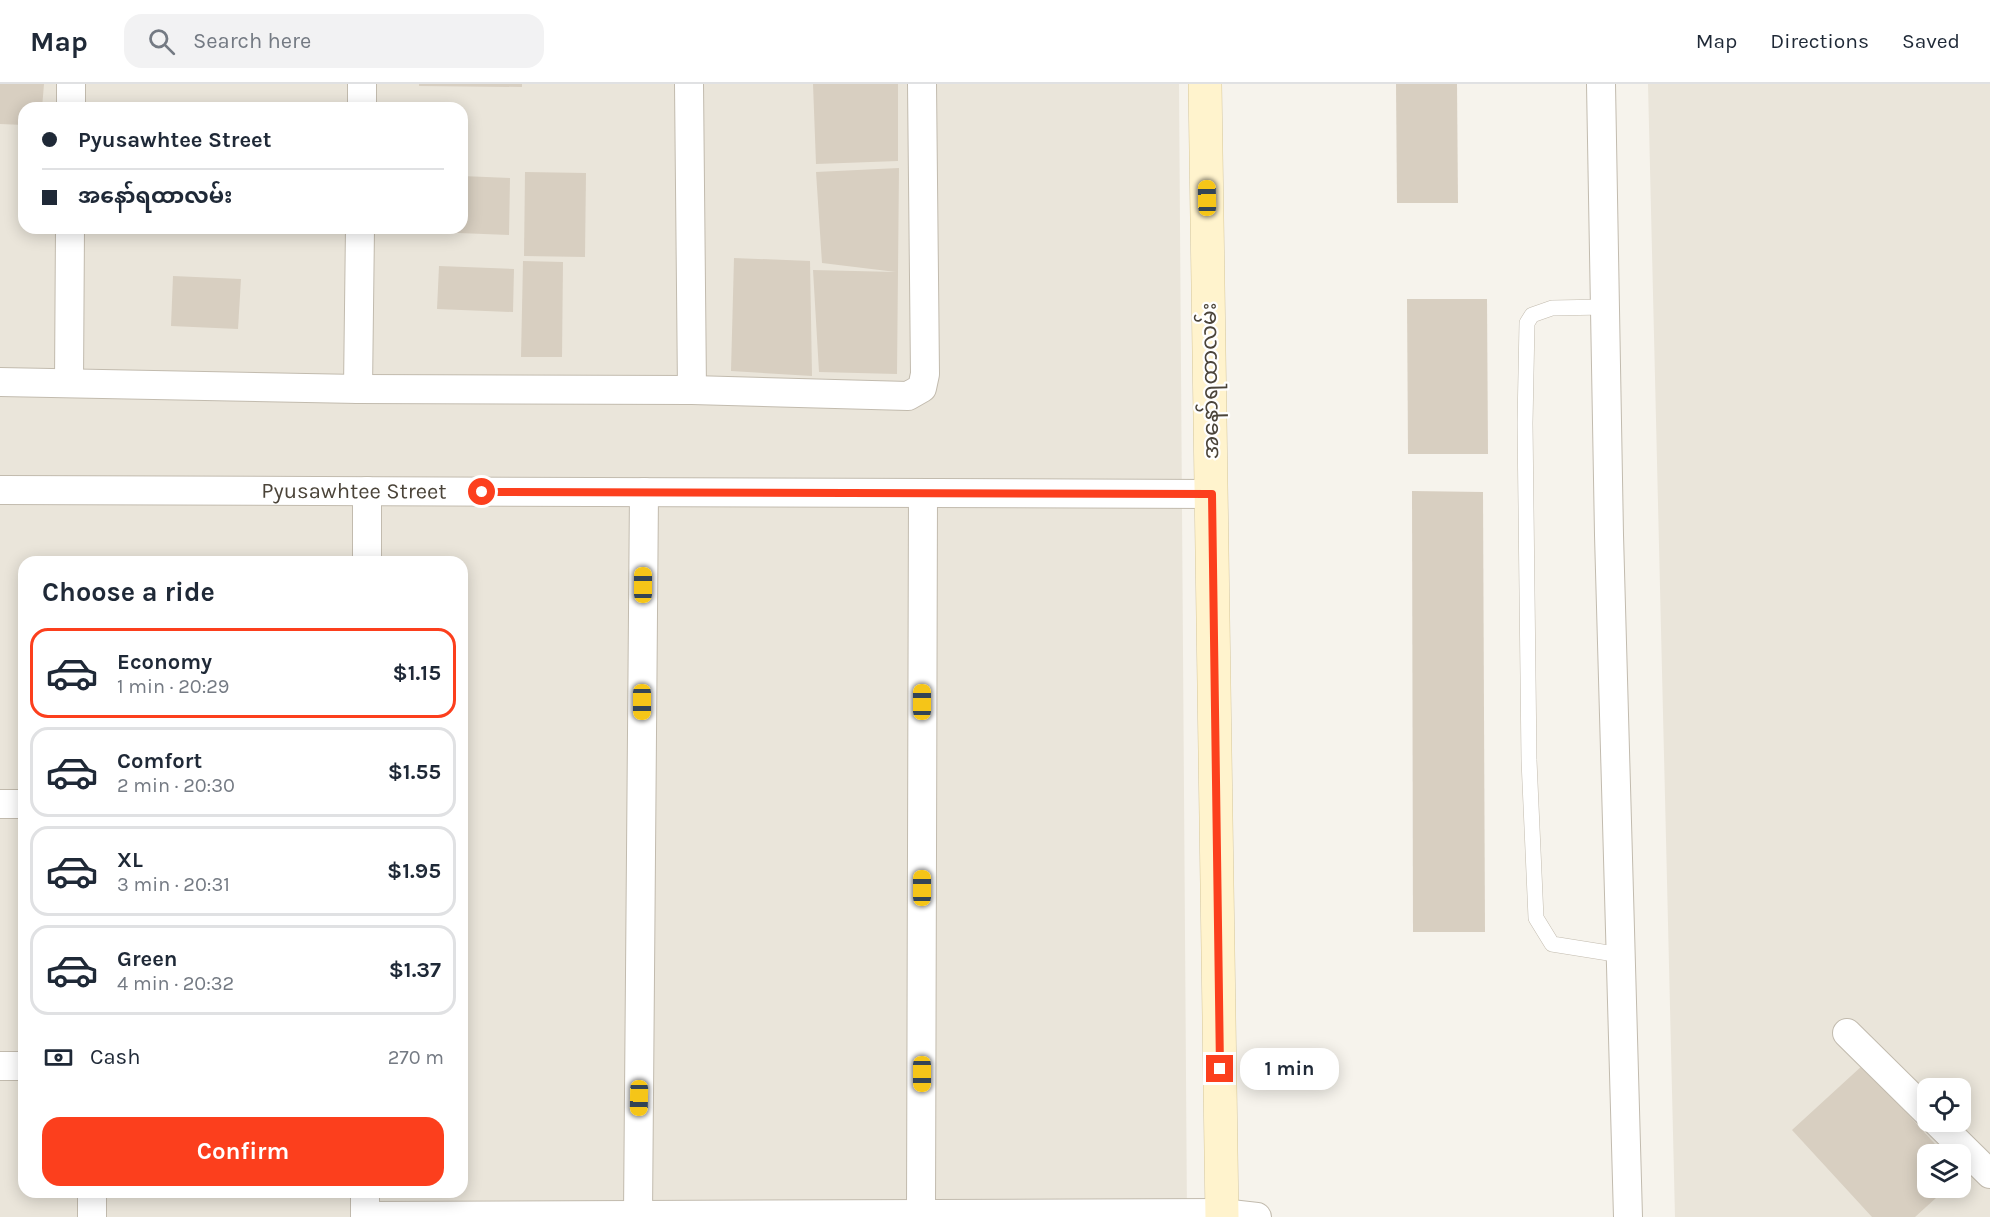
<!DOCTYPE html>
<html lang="en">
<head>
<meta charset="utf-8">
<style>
	:root { --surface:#fff; --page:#f2f2f3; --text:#1f2937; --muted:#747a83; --line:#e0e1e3; --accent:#fc3f1d }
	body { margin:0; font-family:Karla,"Noto Sans Myanmar",sans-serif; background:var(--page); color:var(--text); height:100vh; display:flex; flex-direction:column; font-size:22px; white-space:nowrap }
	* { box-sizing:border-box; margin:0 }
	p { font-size:20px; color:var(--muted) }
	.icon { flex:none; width:33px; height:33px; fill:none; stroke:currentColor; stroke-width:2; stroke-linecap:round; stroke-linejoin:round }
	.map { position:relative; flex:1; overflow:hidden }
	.drawer { position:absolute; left:18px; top:472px; width:450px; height:642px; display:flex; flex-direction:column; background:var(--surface); border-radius:18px; box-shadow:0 3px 15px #0003 }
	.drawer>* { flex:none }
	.banner { position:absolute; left:18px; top:18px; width:450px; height:132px; border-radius:18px; box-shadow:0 3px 15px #0003; display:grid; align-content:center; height:132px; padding:0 24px; background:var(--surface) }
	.tools { position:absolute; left:1917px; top:994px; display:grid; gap:12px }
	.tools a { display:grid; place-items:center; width:54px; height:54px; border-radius:12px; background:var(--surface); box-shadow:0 3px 15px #0003; font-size:30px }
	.end { position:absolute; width:27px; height:27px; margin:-14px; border:8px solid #fc3f1d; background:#fff; box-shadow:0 0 0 3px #fff }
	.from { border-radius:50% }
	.bubble { position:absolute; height:42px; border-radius:18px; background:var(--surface); box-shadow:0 3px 15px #0003; font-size:20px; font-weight:700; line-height:42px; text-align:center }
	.car { position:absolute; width:18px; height:36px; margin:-18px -9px; border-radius:8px; box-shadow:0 0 4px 2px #0007; background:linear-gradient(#f5c518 24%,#345 0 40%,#f5c518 0 76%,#345 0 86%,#f5c518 0) }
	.banner b { display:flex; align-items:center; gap:21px; height:57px; font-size:22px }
	.banner b+b { border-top:2px solid var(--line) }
	.banner i { width:15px; height:15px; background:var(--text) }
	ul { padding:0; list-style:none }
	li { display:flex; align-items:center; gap:18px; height:90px; margin:0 12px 9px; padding:0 12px; border:3px solid var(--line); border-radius:18px }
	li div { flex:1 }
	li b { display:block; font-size:22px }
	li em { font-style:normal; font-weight:700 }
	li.current { border-color:var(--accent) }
	li>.icon { width:54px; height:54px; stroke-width:1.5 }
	h2 { padding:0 24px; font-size:27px; line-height:72px }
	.pay { display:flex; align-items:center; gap:15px; height:66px; padding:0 24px; font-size:22px }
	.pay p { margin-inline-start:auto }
	.cta { display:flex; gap:12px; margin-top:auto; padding:12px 24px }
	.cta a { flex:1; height:69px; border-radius:18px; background:var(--accent); color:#fff; font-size:24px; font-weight:700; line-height:69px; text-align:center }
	header { display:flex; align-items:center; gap:36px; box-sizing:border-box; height:84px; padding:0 30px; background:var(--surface); border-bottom:2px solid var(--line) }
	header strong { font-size:28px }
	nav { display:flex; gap:33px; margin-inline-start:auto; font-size:21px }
	.search { width:420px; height:54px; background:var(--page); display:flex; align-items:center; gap:15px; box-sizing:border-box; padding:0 21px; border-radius:18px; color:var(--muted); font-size:22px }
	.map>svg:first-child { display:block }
</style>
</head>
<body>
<header>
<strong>Map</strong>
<div class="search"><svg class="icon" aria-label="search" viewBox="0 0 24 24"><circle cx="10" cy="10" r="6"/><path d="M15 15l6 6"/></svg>Search here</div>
<nav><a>Map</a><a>Directions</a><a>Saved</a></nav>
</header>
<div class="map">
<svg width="1990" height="1133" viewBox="0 0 1990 1133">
	<rect width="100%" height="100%" fill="#f6f3ec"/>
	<g fill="#eae5da" fill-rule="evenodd">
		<path d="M0 0H1179L1187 1133H0ZM24 24H462V144H24ZM24 478H462V1108H24Z"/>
		<path d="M1648 0H1990V1133H1675ZM1928 1005H1960V1038H1928ZM1928 1071H1960V1104H1928Z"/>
	</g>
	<g fill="#d8cfc1">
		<path d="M0 0H44L42 24H24V41L0 40Z"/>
		<path d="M419 0H522V3L419 2Z"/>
		<path d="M813 0H898V77L816 80Z"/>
		<path d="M1396 0H1457L1458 119H1397Z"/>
		<path d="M899 84 897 290 819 288 813 186 896 188 822 179 816 88Z"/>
		<path d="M525 88 586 89 585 173 524 172Z"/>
		<path d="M462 92 510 94 509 151 433 148V144H462Z"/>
		<path d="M734 174 810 177 812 292 731 287Z"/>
		<path d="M523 177 563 178 562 273H521Z"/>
		<path d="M439 182 514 185 513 228 437 225Z"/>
		<path d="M173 192 241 195 238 245 171 242Z"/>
		<path d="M1407 215H1487L1488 370H1408Z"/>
		<path d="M1412 407 1483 408 1485 848H1413Z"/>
		<path d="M1863 981 1945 1071H1928V1104H1947L1915 1133H1872L1792 1046Z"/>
	</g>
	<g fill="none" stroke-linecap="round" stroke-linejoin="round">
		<defs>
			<path id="lane" d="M1605 223 1552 224 1532 231 1527 239 1525 339 1529 676 1536 834 1552 860 1621 871"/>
			<g id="street">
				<path d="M689 0 692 306"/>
				<path d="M1601 0 1609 451 1628 1133"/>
				<path d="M71 24V0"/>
				<path d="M362 24V0"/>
				<path d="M0 298 358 305 692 306 908 312 922 304 925 290 922 0"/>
				<path d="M69 298 70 144"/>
				<path d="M358 305 360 144"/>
				<path id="s1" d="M0 406 1212 410"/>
				<path d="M367 478V407"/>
				<path d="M0 720H24"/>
				<path d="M1847 949 1928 1029"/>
				<path d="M0 982H24"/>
				<path d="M1937 1038 1990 1090"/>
				<path d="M92 1108V1133"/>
				<path d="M921 1130 923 409"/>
				<path d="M638 1131 644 408"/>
				<path d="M365 1132 1222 1129 1257 1133"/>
				<path d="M365 1133V1108"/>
			</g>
			<path id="secondary" d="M1205 0 1222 1133"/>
		</defs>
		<use href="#lane" stroke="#c2bbae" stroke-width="16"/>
		<use href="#street" stroke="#c2bbae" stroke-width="30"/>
		<use href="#secondary" stroke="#d6c79b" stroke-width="34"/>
		<use href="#lane" stroke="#fff" stroke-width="15"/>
		<use href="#street" stroke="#fff" stroke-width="28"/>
		<use href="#secondary" stroke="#fff3cd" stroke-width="33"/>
	</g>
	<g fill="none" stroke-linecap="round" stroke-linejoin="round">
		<path stroke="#fc3f1d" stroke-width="8" d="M482 408 1212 410 1220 985"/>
	</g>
	<g text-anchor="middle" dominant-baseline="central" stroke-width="4.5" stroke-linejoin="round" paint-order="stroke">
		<g font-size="22" fill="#4b4439" stroke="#fff">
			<text transform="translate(1210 297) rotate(-91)">အနော်ရထာလမ်း</text>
			<text stroke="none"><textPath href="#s1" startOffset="354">Pyusawhtee Street</textPath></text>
		</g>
	</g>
</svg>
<div class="tools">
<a><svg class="icon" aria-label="locate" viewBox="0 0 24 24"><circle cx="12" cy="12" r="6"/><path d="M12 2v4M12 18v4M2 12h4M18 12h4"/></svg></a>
<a><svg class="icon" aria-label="layers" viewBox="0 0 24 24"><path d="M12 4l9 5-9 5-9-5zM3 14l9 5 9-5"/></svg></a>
</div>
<i class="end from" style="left:482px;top:408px"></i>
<i class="end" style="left:1220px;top:985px"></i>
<div class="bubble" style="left:1240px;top:964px;width:99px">1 min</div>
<i class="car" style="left:1207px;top:114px;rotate:359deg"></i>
<i class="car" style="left:643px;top:501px;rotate:0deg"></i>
<i class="car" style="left:642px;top:618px;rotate:180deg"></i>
<i class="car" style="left:922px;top:618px;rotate:0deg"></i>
<i class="car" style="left:922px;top:804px;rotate:0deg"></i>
<i class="car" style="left:922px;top:990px;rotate:180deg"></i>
<i class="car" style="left:639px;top:1014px;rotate:181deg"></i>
<div class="banner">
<b><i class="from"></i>Pyusawhtee Street</b>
<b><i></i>အနော်ရထာလမ်း</b>
</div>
<section class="drawer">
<h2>Choose a ride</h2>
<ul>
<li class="current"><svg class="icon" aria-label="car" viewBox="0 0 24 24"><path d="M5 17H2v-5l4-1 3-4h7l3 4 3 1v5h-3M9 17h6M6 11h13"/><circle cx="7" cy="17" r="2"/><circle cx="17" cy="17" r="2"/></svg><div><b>Economy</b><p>1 min · 20:29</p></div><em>$1.15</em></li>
<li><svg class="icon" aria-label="car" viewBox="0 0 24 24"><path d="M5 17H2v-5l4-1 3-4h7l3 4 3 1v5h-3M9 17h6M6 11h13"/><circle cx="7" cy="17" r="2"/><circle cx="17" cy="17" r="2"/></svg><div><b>Comfort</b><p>2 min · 20:30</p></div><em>$1.55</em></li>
<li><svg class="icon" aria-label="car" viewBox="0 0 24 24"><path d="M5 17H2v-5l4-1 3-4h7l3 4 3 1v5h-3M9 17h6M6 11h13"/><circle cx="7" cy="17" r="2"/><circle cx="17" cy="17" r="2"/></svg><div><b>XL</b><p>3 min · 20:31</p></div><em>$1.95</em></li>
<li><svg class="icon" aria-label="car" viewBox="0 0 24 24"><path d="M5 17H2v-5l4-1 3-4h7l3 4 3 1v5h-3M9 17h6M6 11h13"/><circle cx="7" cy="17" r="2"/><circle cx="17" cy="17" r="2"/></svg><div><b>Green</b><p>4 min · 20:32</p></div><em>$1.37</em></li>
</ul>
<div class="pay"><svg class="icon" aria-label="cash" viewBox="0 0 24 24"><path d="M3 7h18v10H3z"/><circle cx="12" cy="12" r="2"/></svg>Cash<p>270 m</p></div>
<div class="cta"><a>Confirm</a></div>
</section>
</div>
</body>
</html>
